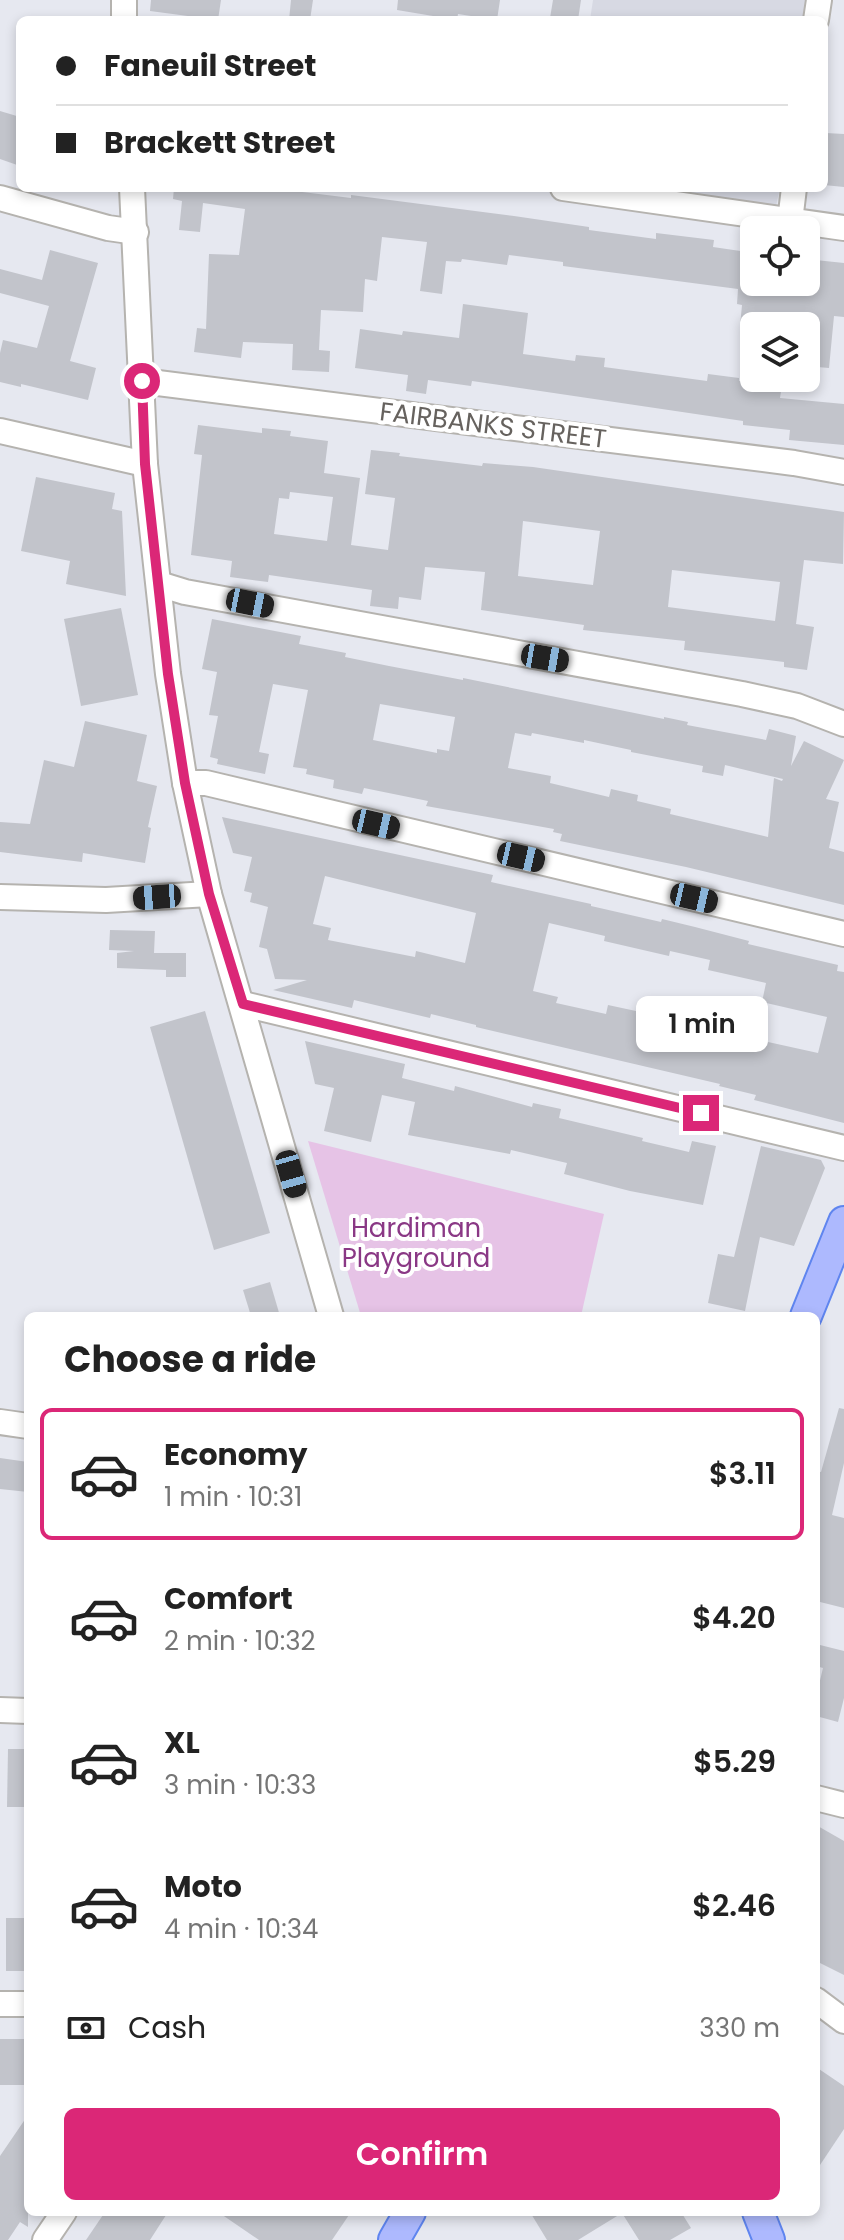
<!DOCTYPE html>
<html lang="en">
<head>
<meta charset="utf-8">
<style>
	:root { --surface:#fff; --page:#f6f6f6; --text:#222; --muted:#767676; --line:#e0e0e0; --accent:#db2777 }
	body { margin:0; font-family:Poppins,sans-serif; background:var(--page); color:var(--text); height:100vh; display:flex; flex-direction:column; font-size:30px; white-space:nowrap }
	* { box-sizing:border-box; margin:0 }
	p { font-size:26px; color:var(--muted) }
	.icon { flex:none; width:44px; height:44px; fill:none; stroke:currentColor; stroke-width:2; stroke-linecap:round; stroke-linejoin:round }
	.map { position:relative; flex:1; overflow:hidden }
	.sheet { position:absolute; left:24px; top:1312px; width:796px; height:904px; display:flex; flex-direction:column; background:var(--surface); border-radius:12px; box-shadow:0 4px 12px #0003 }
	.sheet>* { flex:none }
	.guide { position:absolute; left:16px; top:16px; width:812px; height:176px; border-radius:12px; box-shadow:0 4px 12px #0003; display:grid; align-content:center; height:176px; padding:0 40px; background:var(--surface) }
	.controls { position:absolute; left:740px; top:216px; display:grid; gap:16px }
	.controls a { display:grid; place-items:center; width:80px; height:80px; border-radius:12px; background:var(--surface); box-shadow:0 4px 12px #0003; font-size:40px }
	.end { position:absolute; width:36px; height:36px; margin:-18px; border:10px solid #db2777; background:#fff; box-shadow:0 0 0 4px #fff }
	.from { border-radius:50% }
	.bubble { position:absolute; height:56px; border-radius:12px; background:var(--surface); box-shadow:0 4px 12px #0003; font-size:26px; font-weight:600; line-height:56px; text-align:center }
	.car { position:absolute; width:24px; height:48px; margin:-24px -12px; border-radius:10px; box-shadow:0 0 6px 2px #0007; background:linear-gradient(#222 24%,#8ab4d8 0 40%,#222 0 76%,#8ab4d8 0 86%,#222 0) }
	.guide b { display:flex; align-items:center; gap:28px; height:76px; font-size:30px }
	.guide b+b { border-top:2px solid var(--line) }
	.guide i { width:20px; height:20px; background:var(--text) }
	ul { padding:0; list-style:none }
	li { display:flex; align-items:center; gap:24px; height:132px; margin:0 16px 12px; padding:0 24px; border:4px solid transparent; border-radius:12px }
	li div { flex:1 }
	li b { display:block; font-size:30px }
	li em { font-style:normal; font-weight:600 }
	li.current { border-color:var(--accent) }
	li>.icon { width:72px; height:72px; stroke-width:1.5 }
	h2 { padding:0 40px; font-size:36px; line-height:96px }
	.pay { display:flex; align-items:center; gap:20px; height:88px; padding:0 40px; font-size:30px }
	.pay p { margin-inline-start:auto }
	.button { display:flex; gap:16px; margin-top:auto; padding:16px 40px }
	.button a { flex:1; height:92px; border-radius:12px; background:var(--accent); color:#fff; font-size:32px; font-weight:600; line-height:92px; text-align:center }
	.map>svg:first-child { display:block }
</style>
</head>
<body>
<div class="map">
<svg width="844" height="2240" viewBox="0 0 844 2240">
	<rect width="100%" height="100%" fill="#e6e8f0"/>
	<g fill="#d7d9e3">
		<path d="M593 0H805L803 20H590Z"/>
		<path d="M651 188H780L776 206Z"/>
	</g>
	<path fill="#e6c3e6" d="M308 1141 604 1214 581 1316H361Z"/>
	<g fill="#c2c4cb" fill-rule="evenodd">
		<path d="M151 0H221L218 20 150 11Z"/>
		<path d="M291 0H313L310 20H289Z"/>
		<path d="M398 0H500L497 20 458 14 457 20 397 10Z"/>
		<path d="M553 0H581L578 20 550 18Z"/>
		<path d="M0 111 20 117V166L0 159Z"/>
		<path d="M826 133 844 134V187L824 185Z"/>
		<path d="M174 188H270L351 198V195L514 216 589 227V230L656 239V233L714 240 713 247 754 253V282H806V259L844 263V317L834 316 829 368 806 366V326H740L742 305 737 304 738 289 563 266V262L509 255 507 265 462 259 461 262 446 261 442 294 420 291 427 242 382 237 377 281 365 279 363 312 321 310 319 350 330 351 329 372 292 370 293 344 243 342 241 358 194 352 197 328 206 329 209 254 239 255 245 209 203 203 200 232 179 230 182 201 173 199Z"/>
		<path d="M50 250 98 263 70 361 96 368 88 400 21 384V387L0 382V353L3 340 37 348 49 306 0 293V269L42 280Z"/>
		<path d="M463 304 528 313 523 354 575 361 576 355 605 358 604 367 707 381 708 374 739 378V381L782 385 780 398 844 404V445L789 440 790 430 743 425V421L472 381 471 386 428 380 426 394 406 391 408 375 355 368 360 329 402 335 403 331 459 338Z"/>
		<path d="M198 425 262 433V428L291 431 290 436 328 441 324 473 360 478 351 545 388 550 395 498 365 494 371 450 400 453 399 456 482 466 483 463 533 467 844 512 843 564 804 560 796 624 814 627 807 670 784 667V662L684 650 685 641 583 630 584 625 481 610 485 572 425 567 421 600 399 597 398 609 370 606 372 590 269 575 268 582 230 577 232 561 191 555 202 455 194 454ZM290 492 333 497 327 541 274 534 279 498 289 499ZM523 521 600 531 593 585 518 576ZM672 570 780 582 775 621 668 607Z"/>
		<path d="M36 477 115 493 112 509 122 511 126 596 66 584 70 561 21 551Z"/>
		<path d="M121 608 138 695 81 706 64 619Z"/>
		<path d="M212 619 301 636 299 644 346 653 345 657 389 666 463 680V678L664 719V717L688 722 687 725 766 740 769 729 796 736 791 766 804 741 844 760 826 799 839 802 829 848 844 852V905L686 867 560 841 562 834 553 832 554 829 426 806 428 801 364 788 362 794 333 788 334 780 306 774 307 769 293 767 308 690 273 684 259 752 269 754 265 774 217 764 218 759 210 757 218 716 209 715 217 672 202 669ZM380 704 455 717 449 751 437 749V753L373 740ZM515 733 531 736 532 733 584 743V740L631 750V752L703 766 702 772 723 776 725 765 783 779 782 781 774 778 768 837 670 814 671 809 637 801 638 795 611 789 609 797 550 783 551 776 508 768Z"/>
		<path d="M85 721 147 735 137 781 157 786 148 827 151 828 145 863 83 853 82 862 0 852V822L30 824 44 760 74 767Z"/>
		<path d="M222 817 493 875 491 882 591 904V906L661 922 662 919 695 927 749 941 748 944 838 965 837 971 844 972V1123L754 1100 756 1095 719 1086 720 1084 476 1027V1025L431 1014 430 1018 354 1000 352 1008 273 990 307 980 275 979 267 949 259 947 268 907 250 902 252 893 244 891 252 857 233 853ZM325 876 476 913 465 963 416 951 415 957 328 940 331 928 313 924ZM549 923 605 936 604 941 669 956 670 951 710 960 708 970 766 983 762 1002 827 1017 818 1053 768 1042 767 1046 714 1034 715 1028 608 1005 606 1014 556 1003 558 997 533 991Z"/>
		<path d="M110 930 155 931 154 953H186V977H166V970L117 968V953L134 951 109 950Z"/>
		<path d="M205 1011 270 1233 214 1250 150 1027Z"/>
		<path d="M305 1041 405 1064 402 1078 454 1091 455 1086 532 1107 533 1103 561 1109 559 1118 643 1138 642 1141 689 1152 692 1141 716 1146 703 1205 630 1191 564 1174 567 1163 511 1150 510 1154 408 1135 415 1102 382 1095 371 1142 324 1131 334 1088 315 1084Z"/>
		<path d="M761 1146 821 1160 825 1168 794 1246 760 1237 745 1311 708 1303 718 1254 734 1257Z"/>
		<path d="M270 1282 280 1316H251L243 1290Z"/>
		<path d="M839 1408 844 1409V1463L832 1515 844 1518V1608L816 1601V1471L821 1472Z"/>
		<path d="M0 1458 28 1462V1492L0 1489Z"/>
		<path d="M816 1644 844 1651V1698L838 1722 816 1716V1697L823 1668 816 1666Z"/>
		<path d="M8 1749H28V1807H7Z"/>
		<path d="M816 1825 844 1841V1975L816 1961Z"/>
		<rect x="6" y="1918" width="22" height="53"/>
		<path d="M0 2039H28L27 2085H0Z"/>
		<path d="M816 2067 844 2086V2129L816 2171Z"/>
		<path d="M28 2115V2227L20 2222 8 2240H0V2156Z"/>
		<path d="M105 2212H168L150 2240H86Z"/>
		<path d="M218 2212H351L332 2240H259Z"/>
		<path d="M530 2212H681L691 2228 670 2240H639L622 2213 578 2240H547Z"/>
	</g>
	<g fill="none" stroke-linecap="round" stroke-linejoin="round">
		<defs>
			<g id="minor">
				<path d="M124 0V20"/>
				<path d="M816 20 819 0"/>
				<path d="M132 188 145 464 168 674 185 783 209 894 331 1316"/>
				<path d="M563 188 844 228"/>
				<path d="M0 198 108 228 136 232"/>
				<path d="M790 221 794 188"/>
				<path d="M142 381 794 463 844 472"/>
				<path d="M0 431 145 464"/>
				<path d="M159 584 185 592 742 694 797 706 844 724"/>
				<path d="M185 783H206L844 934"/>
				<path d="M0 897 106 900 209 894"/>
				<path d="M243 1004 844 1148"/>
				<path d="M0 1422 28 1426"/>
				<path d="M0 1710 28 1711"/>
				<path d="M816 1798 844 1805"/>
				<path d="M816 2000 844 2021"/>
				<path d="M0 2004H28"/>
				<path d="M45 2240 64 2212"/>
			</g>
			<g id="major">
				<path d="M806 1316 844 1222"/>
				<path d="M758 2212 769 2240"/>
				<path d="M394 2240 410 2212"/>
			</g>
		</defs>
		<use href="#minor" stroke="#b5b3af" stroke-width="28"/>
		<use href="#major" stroke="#5f85ef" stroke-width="34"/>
		<use href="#minor" stroke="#fff" stroke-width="24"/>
		<use href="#major" stroke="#adb9fe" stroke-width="30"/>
	</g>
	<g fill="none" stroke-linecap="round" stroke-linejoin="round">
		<path stroke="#db2777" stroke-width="10" d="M142 381 145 464 168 674 185 783 209 894 243 1004 701 1113"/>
	</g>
	<g text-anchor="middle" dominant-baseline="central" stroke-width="8" stroke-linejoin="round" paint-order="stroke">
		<g font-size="26" fill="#66625e" stroke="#fff">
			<text transform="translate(493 425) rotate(7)">FAIRBANKS STREET</text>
		</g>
		<g font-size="26" fill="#8a3885" stroke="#fff">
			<text x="416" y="1228">Hardiman<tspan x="416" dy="30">Playground</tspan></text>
		</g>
	</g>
</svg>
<div class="controls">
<a><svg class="icon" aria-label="locate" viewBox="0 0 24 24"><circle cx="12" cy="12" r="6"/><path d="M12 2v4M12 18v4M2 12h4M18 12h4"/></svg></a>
<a><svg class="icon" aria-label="layers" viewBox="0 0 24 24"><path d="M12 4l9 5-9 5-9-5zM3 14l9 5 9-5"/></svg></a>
</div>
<i class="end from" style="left:142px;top:381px"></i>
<i class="end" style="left:701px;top:1113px"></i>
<div class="bubble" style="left:636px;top:996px;width:132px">1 min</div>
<i class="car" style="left:250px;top:603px;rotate:101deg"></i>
<i class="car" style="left:545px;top:658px;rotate:100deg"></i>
<i class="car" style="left:376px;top:824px;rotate:103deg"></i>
<i class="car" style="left:521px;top:857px;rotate:103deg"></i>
<i class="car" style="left:157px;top:897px;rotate:266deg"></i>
<i class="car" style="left:694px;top:898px;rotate:103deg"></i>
<i class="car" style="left:291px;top:1174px;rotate:164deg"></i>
<div class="guide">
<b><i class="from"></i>Faneuil Street</b>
<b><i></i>Brackett Street</b>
</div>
<section class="sheet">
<h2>Choose a ride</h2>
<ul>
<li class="current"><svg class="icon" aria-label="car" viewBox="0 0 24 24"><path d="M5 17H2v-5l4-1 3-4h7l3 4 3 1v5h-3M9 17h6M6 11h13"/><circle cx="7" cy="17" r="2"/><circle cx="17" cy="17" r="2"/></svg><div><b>Economy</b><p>1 min · 10:31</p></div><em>$3.11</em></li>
<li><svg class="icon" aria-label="car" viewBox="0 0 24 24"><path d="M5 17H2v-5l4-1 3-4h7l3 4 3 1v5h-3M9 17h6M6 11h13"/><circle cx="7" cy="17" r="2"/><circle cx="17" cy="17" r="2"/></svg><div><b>Comfort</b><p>2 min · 10:32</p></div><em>$4.20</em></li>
<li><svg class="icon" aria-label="car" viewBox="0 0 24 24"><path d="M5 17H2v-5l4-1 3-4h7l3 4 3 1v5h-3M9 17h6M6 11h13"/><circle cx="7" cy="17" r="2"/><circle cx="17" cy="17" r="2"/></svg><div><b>XL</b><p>3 min · 10:33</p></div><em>$5.29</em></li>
<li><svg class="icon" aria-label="car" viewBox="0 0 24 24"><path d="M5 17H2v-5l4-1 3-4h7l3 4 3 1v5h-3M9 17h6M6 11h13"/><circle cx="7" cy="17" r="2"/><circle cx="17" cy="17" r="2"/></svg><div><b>Moto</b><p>4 min · 10:34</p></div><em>$2.46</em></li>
</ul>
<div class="pay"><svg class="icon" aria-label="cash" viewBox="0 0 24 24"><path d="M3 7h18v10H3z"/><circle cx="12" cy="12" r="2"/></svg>Cash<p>330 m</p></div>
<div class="button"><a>Confirm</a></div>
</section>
</div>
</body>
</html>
